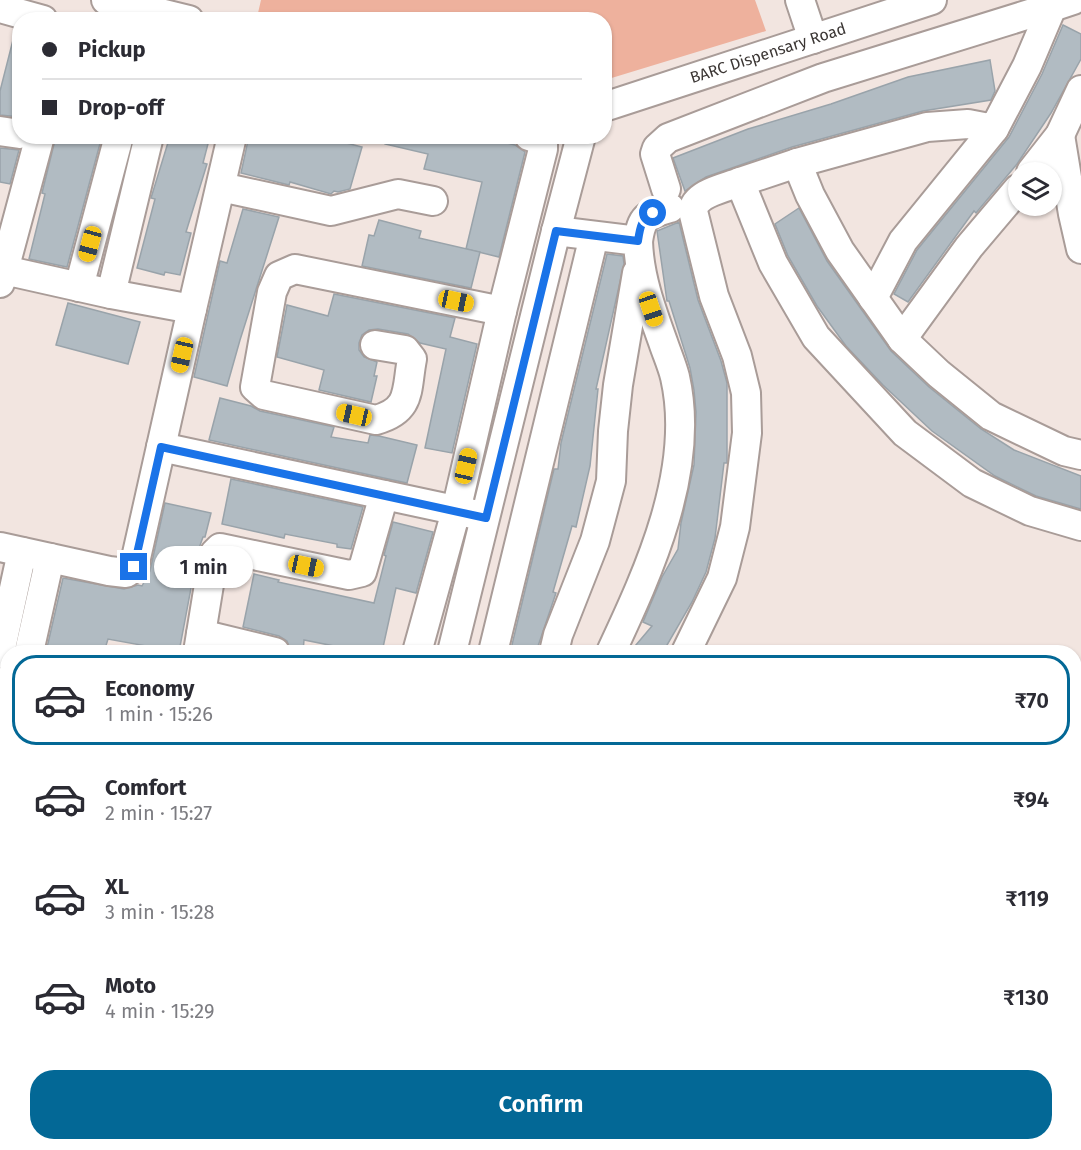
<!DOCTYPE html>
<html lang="en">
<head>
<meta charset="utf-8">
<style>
	:root { --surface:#fff; --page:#f7f7f7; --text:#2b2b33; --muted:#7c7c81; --line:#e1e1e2; --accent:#036896 }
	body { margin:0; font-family:"Fira Sans",sans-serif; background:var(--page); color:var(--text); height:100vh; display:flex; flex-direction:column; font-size:22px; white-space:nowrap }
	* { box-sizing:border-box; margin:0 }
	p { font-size:20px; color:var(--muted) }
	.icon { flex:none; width:33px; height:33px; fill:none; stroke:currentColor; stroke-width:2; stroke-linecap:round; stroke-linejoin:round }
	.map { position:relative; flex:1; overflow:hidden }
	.details { position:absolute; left:0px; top:645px; width:1082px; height:506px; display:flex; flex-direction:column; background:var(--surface); border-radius:24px 24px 0 0; box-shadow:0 2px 4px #0004 }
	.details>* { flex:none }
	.guide { position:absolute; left:12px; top:12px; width:600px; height:132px; border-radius:24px; box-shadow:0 2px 4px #0004; display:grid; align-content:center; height:132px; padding:0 30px; background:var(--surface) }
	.fabs { position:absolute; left:1008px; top:162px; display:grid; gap:12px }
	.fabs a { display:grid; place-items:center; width:54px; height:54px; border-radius:50%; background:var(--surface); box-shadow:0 2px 4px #0004; font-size:30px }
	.end { position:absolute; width:27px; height:27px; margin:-14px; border:8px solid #1a73e8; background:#fff; box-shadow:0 0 0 3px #fff }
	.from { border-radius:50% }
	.bubble { position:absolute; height:42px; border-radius:21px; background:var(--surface); box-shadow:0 2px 4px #0004; font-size:20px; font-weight:600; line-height:42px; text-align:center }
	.car { position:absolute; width:18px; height:36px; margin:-18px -9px; border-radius:8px; box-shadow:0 0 4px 2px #0007; background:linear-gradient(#f5c518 24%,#345 0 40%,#f5c518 0 76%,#345 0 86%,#f5c518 0) }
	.guide b { display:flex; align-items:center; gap:21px; height:57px; font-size:22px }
	.guide b+b { border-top:2px solid var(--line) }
	.guide i { width:15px; height:15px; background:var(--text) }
	ul { padding:10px 0 0; list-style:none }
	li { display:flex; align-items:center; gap:18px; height:90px; margin:0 12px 9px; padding:0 18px; border:3px solid transparent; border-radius:24px }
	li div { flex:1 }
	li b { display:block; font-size:22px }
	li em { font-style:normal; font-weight:600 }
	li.on { border-color:var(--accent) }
	li>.icon { width:54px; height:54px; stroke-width:1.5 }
	.action { display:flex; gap:12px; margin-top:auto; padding:12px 30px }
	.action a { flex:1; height:69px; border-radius:24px; background:var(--accent); color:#fff; font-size:24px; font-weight:600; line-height:69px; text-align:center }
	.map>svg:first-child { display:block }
</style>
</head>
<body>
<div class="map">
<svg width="1081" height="1150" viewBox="0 0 1081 1150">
	<rect width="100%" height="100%" fill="#f2e5e0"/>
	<path fill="#eeb19d" d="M261 0H755L766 31 605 80 604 20H287L258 13Z"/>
	<path fill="#e18162" d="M271 1143H531L533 1150H272Z"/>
	<g fill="#b1bbc2" stroke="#99a3aa" stroke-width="1.5">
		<path d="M1063 25 1081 34V59L1051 113 1017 164 976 213 974 211 908 302 894 294 917 250 1009 137 1042 74Z"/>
		<path d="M13 40 20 41V117L0 115V91Z"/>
		<path d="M990 60 995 91 991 100 923 111 792 147 706 177 685 191 673 158 748 129 831 104 908 77Z"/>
		<path d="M56 136H102L67 267 29 259 45 194 42 193Z"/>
		<path d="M170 136H210L203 163 207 164 186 232 191 233 180 275 165 272 164 275 137 268 155 199 151 198Z"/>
		<path d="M249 136H319L362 147 350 189 338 192 334 191 331 194 290 182 289 185 241 173Z"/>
		<path d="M386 136H478L515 145 525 152 499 257 466 249 482 182 424 169 428 154 385 144Z"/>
		<path d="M0 148 19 150 10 184 0 182Z"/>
		<path d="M799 208 827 261 891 351 929 387 981 429 1014 450 1081 476V509L1036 496 995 476 932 431 883 385 846 346 817 306 788 256 775 224Z"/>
		<path d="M243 209 279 217 240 340 227 386 194 377 220 261 227 263Z"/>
		<path d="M379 220 421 231 419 238 480 252 471 288 362 266 369 235 374 236Z"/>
		<path d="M679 222 698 300 721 361 727 383V463H724L715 538 706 572 692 602 663 652H630L652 626 643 622 662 577 678 549 681 523 694 465 696 412 694 390 690 368 669 301H667L657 231Z"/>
		<path d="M607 254 623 256 624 264 596 389H598L590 466 576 527 572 526 553 592 556 593 536 652H522L511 649 554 469H558L561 443Z"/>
		<path d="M334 294 455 318 450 337 477 344 452 453 425 448 446 349 420 343 408 334 378 329 369 330 362 335 359 343V350L364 357 377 362 374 376H377L371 402 319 390 324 370 277 357 287 305 328 316Z"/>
		<path d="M68 303 140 322 128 364 56 345Z"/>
		<path d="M220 398 251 406 260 411 334 427 331 437 368 443 370 435 379 436 417 445 407 483 209 440Z"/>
		<path d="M231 479 363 507 351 549 337 547V544L285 534 284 538 222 524Z"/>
		<path d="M165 503 211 513 205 537H203L198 551 179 652 108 639 104 652H46L63 578 124 589 138 585 142 586 150 571Z"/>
		<path d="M393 522 433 532 416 593 396 588 382 652H364L304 640 303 652H291L287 641 279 636 243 627 254 574 279 580 278 582 374 603 386 556 384 555Z"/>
	</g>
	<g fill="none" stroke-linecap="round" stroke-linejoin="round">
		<defs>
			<g id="minor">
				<path d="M106 0 189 20"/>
				<path d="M800 0 813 39"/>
				<path d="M0 8 43 20"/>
				<path d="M604 107 932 0"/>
				<path d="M0 131 20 134"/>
				<path d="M1060 135 1073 214 1081 249"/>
				<path d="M797 163 810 195 840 251 902 339 939 374 991 416 1064 451 1081 455"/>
				<path d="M1031 172 1060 135 1081 90"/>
				<path d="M740 182 797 163 927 127 968 124 994 129 1027 66 1052 7 1073 0"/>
				<path d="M221 187 331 211 398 194 433 201"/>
				<path d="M666 189 655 154 657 148 668 138 823 78 1052 7"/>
				<path d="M556 231 638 241C639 276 651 309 663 342 667 354 672 365 675 377 696 469 649 571 611 652"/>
				<path d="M638 241C642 216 646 215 670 208"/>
				<path d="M4 270 40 136"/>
				<path d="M0 283 4 270 111 294 192 309 134 567 126 573 109 571 0 547"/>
				<path d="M79 287 119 136"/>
				<path d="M111 294 149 136"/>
				<path d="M873 298 903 241 994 129"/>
				<path d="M192 309 232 136"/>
				<path d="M902 339 969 247 1018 189"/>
				<path d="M375 345 405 350 412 359C406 390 412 410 376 420L264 395 255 387 272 292 279 276 295 269 502 311"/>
				<path d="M161 447 473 514"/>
				<path d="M201 634 275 652"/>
				<path d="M29 652 50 558"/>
				<path d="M198 652 214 554 220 548 349 575 362 572 384 495"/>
				<path d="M417 652 456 511 502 311 543 149V142L538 139 529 136"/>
				<path d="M452 652 556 231 581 136"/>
				<path d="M493 652 594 236"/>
				<path d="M554 652 558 635 595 541 611 481 613 431 618 385 637 273"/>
				<path d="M686 652 722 578 735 527 747 433 746 393 737 356 714 296 693 211C695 193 725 188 740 182L773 263 816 337 905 433 972 483 1030 511 1081 526"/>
				<path d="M0 653 22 552"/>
				<path d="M1074 693 1081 695"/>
				<path d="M1074 775 1081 779"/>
				<path d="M0 780 8 746"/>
				<path d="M0 803 8 805"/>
				<path d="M1074 868 1081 871"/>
				<path d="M1074 938 1081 942"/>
				<path d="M1074 1010 1081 1012"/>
				<path d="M1074 1081 1081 1083"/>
				<path d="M0 1086 8 1059"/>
			</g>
			<g id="major">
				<path d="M0 844 8 846"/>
				<path d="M0 873 8 875"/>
				<path d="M935 1143 964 1150"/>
				<path d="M1054 1143 1081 1149"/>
			</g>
		</defs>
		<use href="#minor" stroke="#a99c98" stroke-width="32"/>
		<use href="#major" stroke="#985a45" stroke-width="36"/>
		<use href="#minor" stroke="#fff" stroke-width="28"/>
		<use href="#major" stroke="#dfa795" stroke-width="33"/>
	</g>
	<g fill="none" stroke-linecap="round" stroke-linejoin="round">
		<path stroke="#1a73e8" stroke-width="8" d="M134 567 161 447 486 518 556 231 638 241C640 228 641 219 653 213"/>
	</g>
	<g text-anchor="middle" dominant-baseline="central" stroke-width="5" stroke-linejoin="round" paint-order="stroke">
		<g font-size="16" fill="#3b3634" stroke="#fff">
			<text transform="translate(768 53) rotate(-18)">BARC Dispensary Road</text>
		</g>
	</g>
</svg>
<div class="fabs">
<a><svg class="icon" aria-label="layers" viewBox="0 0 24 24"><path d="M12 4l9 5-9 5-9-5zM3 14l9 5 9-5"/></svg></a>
</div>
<i class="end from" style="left:653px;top:213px"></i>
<i class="end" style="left:134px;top:567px"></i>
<div class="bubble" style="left:154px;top:546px;width:99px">1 min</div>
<i class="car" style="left:90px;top:244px;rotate:195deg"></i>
<i class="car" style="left:456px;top:301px;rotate:102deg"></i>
<i class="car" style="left:651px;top:309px;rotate:161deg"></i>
<i class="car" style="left:182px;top:355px;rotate:193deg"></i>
<i class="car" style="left:354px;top:415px;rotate:283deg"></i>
<i class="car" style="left:466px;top:466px;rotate:13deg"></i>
<i class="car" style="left:306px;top:566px;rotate:102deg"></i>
<div class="guide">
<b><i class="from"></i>Pickup</b>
<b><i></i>Drop-off</b>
</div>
<section class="details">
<ul>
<li class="on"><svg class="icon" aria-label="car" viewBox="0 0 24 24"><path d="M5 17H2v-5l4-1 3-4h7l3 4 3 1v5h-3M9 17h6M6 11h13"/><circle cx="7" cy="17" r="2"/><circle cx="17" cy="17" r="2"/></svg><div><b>Economy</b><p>1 min · 15:26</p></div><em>₹70</em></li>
<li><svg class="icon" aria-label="car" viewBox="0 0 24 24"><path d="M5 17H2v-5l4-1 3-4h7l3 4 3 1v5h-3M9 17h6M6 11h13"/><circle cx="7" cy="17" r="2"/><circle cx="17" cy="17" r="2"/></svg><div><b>Comfort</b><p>2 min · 15:27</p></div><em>₹94</em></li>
<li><svg class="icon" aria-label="car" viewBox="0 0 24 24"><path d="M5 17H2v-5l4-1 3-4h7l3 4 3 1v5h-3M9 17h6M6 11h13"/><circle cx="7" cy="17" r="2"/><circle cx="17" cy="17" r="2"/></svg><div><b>XL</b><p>3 min · 15:28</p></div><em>₹119</em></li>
<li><svg class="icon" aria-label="car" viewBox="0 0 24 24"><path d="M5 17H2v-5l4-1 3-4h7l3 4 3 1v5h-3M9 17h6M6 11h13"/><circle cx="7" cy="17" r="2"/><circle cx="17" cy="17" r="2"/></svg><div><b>Moto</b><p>4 min · 15:29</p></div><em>₹130</em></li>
</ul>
<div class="action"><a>Confirm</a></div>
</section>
</div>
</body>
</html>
